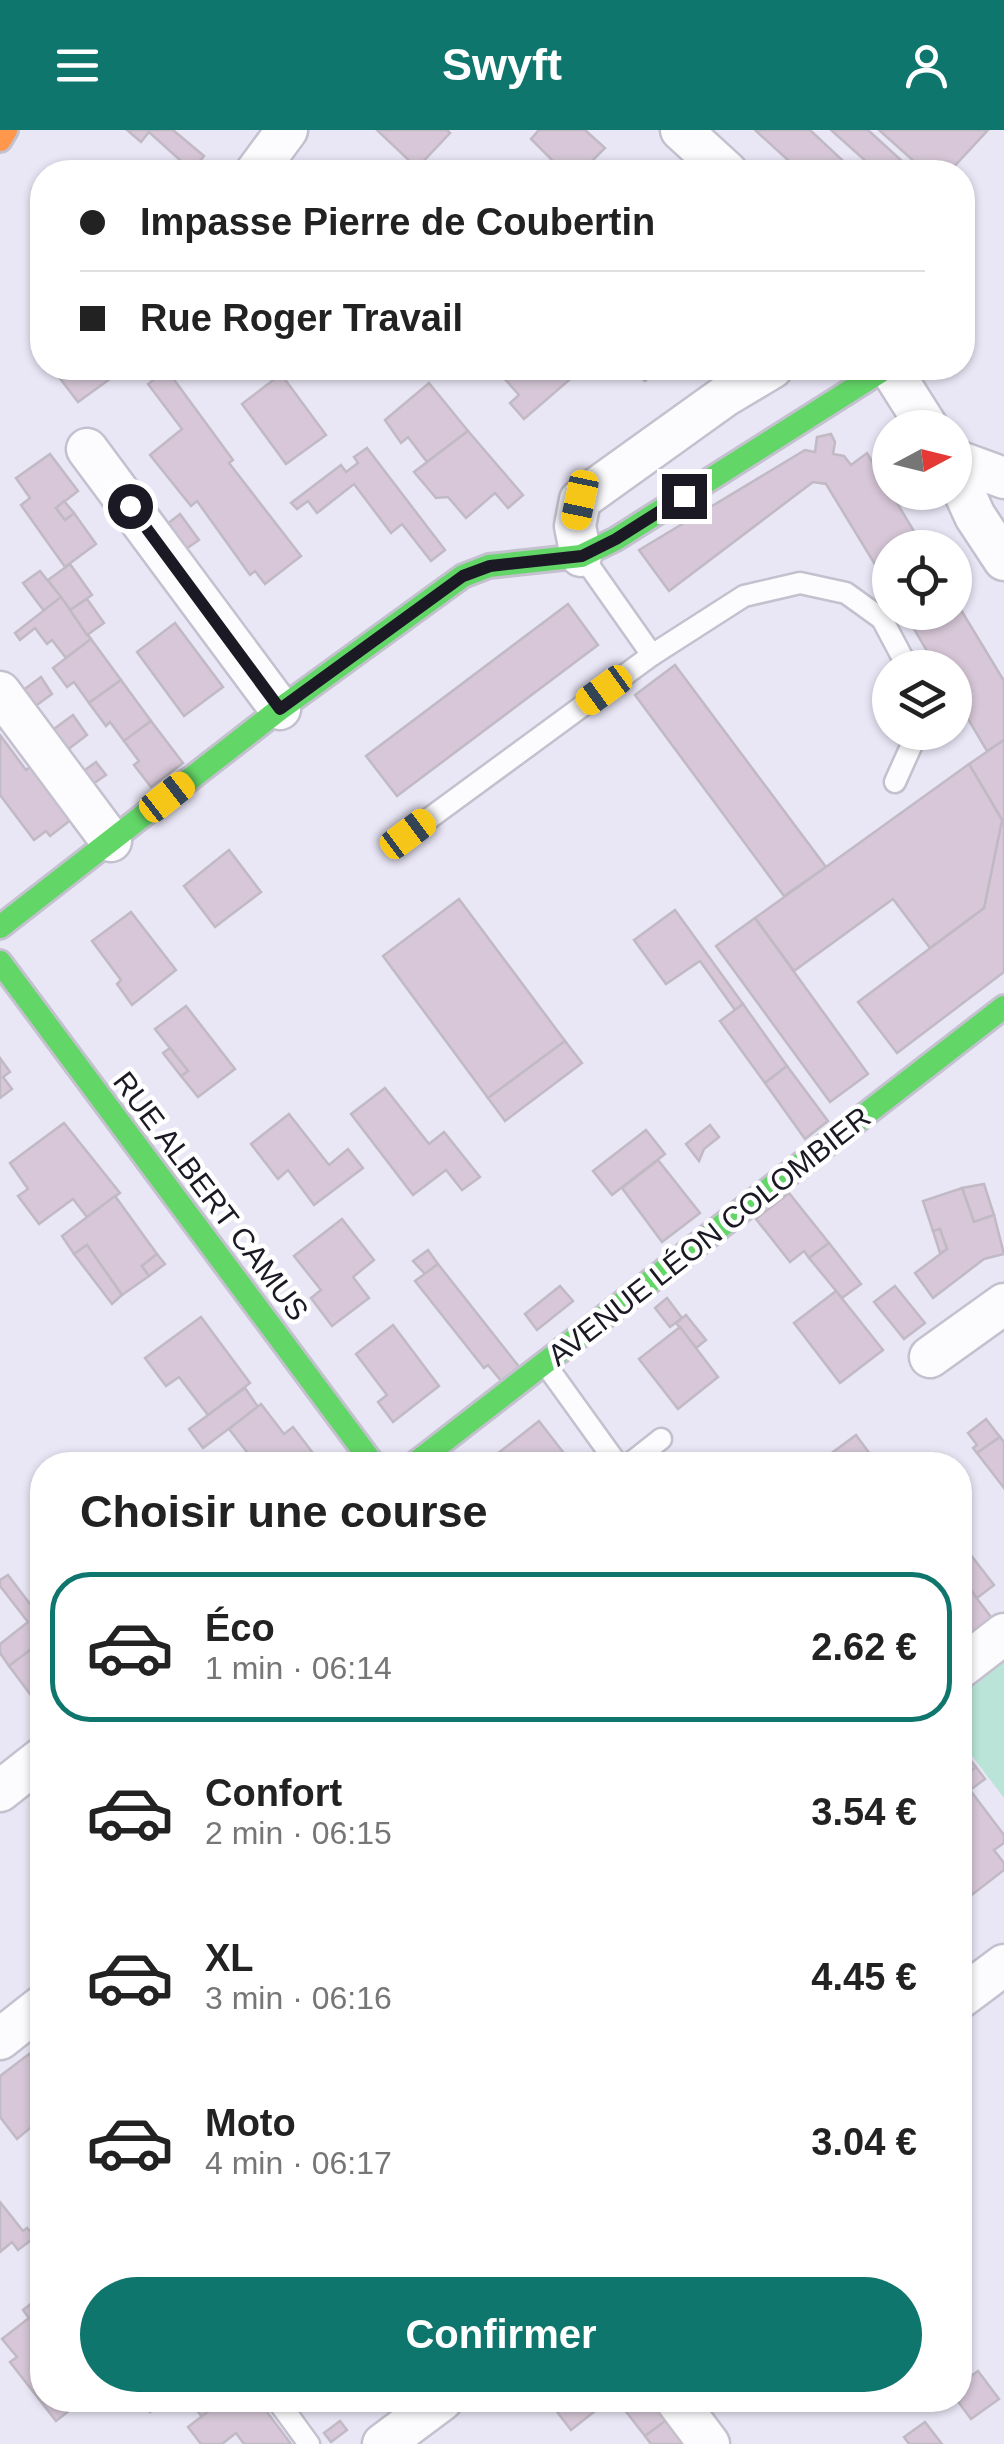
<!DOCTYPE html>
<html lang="fr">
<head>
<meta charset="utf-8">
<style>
	:root { --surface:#fff; --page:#f2f2f2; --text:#222; --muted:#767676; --line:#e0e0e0; --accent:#0f766e }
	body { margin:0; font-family:Helvetica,sans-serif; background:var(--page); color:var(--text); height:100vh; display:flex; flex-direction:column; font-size:38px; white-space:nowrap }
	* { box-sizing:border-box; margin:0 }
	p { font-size:32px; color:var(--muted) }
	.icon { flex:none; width:55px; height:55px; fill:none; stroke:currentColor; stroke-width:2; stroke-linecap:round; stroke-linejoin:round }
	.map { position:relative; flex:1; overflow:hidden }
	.side { position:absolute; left:30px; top:1322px; width:942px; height:960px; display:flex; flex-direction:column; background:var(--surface); border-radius:40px; box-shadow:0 2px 8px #0004 }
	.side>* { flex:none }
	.hud { position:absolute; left:30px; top:30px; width:945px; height:220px; border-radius:40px; box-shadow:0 2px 8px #0004; display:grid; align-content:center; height:220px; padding:0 50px; background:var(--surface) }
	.needle { width:65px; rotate:83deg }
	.fabs { position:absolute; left:872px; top:280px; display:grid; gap:20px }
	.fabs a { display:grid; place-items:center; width:100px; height:100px; border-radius:50%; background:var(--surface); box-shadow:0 2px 8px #0004; font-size:50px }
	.end { position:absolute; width:45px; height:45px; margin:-22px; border:12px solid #1b1923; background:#fff; box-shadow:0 0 0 5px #fff }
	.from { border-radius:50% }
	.car { position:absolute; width:30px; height:60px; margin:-30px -15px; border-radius:12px; box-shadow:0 0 8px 2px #0007; background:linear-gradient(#f5c518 24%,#345 0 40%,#f5c518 0 76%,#345 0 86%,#f5c518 0) }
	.hud b { display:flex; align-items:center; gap:35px; height:95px; font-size:38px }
	.hud b+b { border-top:2px solid var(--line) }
	.hud i { width:25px; height:25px; background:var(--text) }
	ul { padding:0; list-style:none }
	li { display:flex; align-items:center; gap:30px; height:150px; margin:0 20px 15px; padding:0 30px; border:5px solid transparent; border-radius:40px }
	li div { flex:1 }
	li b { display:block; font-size:38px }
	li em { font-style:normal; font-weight:700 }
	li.active { border-color:var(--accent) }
	li>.icon { width:90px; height:90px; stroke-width:1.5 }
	h2 { padding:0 50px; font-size:45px; line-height:120px }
	.button { display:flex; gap:20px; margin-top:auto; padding:20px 50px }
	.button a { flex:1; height:115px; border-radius:60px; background:var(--accent); color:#fff; font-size:40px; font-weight:700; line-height:115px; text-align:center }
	header { display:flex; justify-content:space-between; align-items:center; height:130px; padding:0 50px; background:var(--accent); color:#fff; font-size:45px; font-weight:700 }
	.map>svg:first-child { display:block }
</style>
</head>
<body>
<header><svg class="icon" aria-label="menu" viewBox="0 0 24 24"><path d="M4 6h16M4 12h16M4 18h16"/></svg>Swyft<svg class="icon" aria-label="person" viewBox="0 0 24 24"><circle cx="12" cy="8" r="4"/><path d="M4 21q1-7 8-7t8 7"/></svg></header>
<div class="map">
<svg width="1004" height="2314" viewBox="0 0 1004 2314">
	<rect width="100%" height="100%" fill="#e9e6f6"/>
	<path fill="#bae4d8" d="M1004 1525V1668L960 1610V1558Z"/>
	<g fill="#d7c7d8" stroke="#c1bac4" stroke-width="2.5">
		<path d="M127 0H173L204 26 192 41 149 2 141 12Z"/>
		<path d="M377 0H447L450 3 417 38Z"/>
		<path d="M539 0H585L605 18 581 42H557L551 37 555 33 531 9Z"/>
		<path d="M755 0H810L855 42H801Z"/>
		<path d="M831 0H868L914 42H878Z"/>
		<path d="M879 0H988L949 42H926Z"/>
		<path d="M52 238H125L78 272Z"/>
		<path d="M495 238H583L524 289 510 273 519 265Z"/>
		<path d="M631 238H659L645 251Z"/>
		<path d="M167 240 233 330 229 333 301 426 265 454 255 441 250 445 197 371 191 376 150 325 182 299 148 254Z"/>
		<path d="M281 244 326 305 286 334 242 274Z"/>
		<path d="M429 253 468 301 427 332 408 307 401 313 385 290Z"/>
		<path d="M468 301 523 365 508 378 495 363 466 388 448 367 436 368 414 342Z"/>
		<path d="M831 304 835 312 833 324 844 326 851 335 867 323 924 418H890V459L826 354 813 352 669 461 639 420 805 320 815 322 817 307Z"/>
		<path d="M367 318 445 420 431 431 402 394 391 403 354 354 317 383 308 371 297 379 291 373 341 335 346 342 358 333 354 327Z"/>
		<path d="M50 324 78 361 56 378 65 390 74 383 96 414 65 437 21 375 30 368 16 348Z"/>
		<path d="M64 371 74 383 65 390 56 378Z"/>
		<path d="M180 384 199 410 180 423 162 398Z"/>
		<path d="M70 434 92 465 70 480 48 450Z"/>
		<path d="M40 441 61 467 44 481 23 453Z"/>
		<path d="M61 467 91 509 66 528 52 510 47 514 35 498 20 510 15 503Z"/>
		<path d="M87 469 104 493 87 505 70 480Z"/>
		<path d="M955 470 1004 551V610L987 621 955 567V538H937L904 482H955Z"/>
		<path d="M568 474 598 515 397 666 366 626Z"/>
		<path d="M175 493 223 557 184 586 137 522Z"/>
		<path d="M91 509 121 550 89 573 74 552 67 557 53 538Z"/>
		<path d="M675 535 826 737 784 766 635 565Z"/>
		<path d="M41 547 52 564 30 580 18 564Z"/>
		<path d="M121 550 151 591 124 611 110 592 106 596 89 573Z"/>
		<path d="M73 585 87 605 62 624 47 604Z"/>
		<path d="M151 591 183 633 151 657 134 635 139 631 124 611Z"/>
		<path d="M0 605 26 640 36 633 72 689 50 706 46 701 34 710 0 665Z"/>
		<path d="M1004 610V842L897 923 858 872 984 778 1002 690 969 634Z"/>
		<path d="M96 632 106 645 87 658 78 645Z"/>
		<path d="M969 634 1002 690 984 778 930 818 893 769 794 841 755 788Z"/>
		<path d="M229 720 261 762 215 797 184 756Z"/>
		<path d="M459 769 565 911 488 968 383 826Z"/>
		<path d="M675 780 743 874 735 880 700 831 666 854 634 810Z"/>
		<path d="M131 782 176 840 132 875 117 854 121 850 92 811Z"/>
		<path d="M755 788 868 944 830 972 716 816Z"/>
		<path d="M743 874 787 936 765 953 720 891Z"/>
		<path d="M186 876 235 939 198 967 181 946 188 941 155 899Z"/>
		<path d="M565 911 582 933 505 991 488 968Z"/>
		<path d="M170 918 188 941 181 946 163 923Z"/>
		<path d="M0 928 10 942 3 947 12 959 0 968Z"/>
		<path d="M787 936 828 991 805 1009 765 953Z"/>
		<path d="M385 958 429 1014 444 1002 480 1047 462 1060 446 1040 413 1065 351 984Z"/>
		<path d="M289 984 329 1035 348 1019 363 1038 314 1075 288 1040 278 1049 251 1014Z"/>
		<path d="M64 993 120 1063 87 1087 73 1069 39 1094 18 1066 28 1059 10 1033Z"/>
		<path d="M710 995 719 1007 704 1019 699 1031 686 1014Z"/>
		<path d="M646 1000 665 1024 612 1065 593 1041Z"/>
		<path d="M658 1030 700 1083 662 1112 622 1058Z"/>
		<path d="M984 1054 994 1085 974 1092 962 1058Z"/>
		<path d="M962 1058 974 1092 994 1085 1004 1124 984 1129 933 1168 915 1143 947 1119 940 1099 933 1101 923 1071Z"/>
		<path d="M789 1063 829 1113 809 1128 804 1121 790 1132 756 1089Z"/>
		<path d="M115 1066 157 1124 142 1136 149 1146 122 1165 87 1115 74 1124 62 1106Z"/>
		<path d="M342 1089 374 1130 353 1147 369 1168 332 1196 311 1168 321 1160 294 1126Z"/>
		<path d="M940 1099 947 1119 940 1123 933 1101Z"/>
		<path d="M829 1113 861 1154 842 1168 809 1128Z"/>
		<path d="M87 1115 122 1165 112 1174 74 1124Z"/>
		<path d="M428 1120 438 1134 425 1144 413 1131Z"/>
		<path d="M157 1124 165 1134 149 1146 142 1136Z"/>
		<path d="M438 1134 520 1238 502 1252 488 1235 484 1238 415 1151Z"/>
		<path d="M560 1156 573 1171 537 1200 525 1184Z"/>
		<path d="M895 1156 925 1193 904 1209 874 1172Z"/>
		<path d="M836 1161 883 1220 840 1253 794 1193Z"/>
		<path d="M667 1168 682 1188 670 1197 655 1178Z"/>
		<path d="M686 1185 706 1210 696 1218 676 1193Z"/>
		<path d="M201 1187 250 1253 208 1285 179 1247 166 1256 145 1228Z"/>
		<path d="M393 1195 439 1256 393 1292 378 1272 387 1265 356 1224Z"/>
		<path d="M680 1197 718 1247 678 1279 639 1229Z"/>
		<path d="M245 1258 258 1277 203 1318 189 1299Z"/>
		<path d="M261 1274 284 1304 293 1297 322 1335H257L229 1299Z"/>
		<path d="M986 1289 1000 1307 977 1323 973 1318 977 1315 968 1303Z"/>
		<path d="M539 1291 573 1335H491L488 1331Z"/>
		<path d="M856 1305 878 1335H823L821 1331Z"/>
		<path d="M1000 1307 1004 1312V1358L977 1323Z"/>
		<path d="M970 1424 994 1455 977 1468 960 1446V1432Z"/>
		<path d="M8 1445 42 1490V1511L9 1536 0 1523V1514L28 1492 0 1456V1450Z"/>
		<path d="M960 1446 997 1495 960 1521Z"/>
		<path d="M42 1511V1580L9 1536Z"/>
		<path d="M960 1617 976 1637 960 1650Z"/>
		<path d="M976 1637 985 1649 970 1660 1004 1705V1713L994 1720 1004 1733V1740L960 1774V1650Z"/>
		<path d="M29 1924 42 1940V1988L17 2009 0 1987V1946Z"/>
		<path d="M0 2072 23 2101 27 2098 35 2107 18 2120 12 2112 0 2122Z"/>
		<path d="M42 2165V2270H83L56 2291 10 2232 17 2227 2 2209 29 2188 23 2180Z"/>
		<path d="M978 2241 999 2269 971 2289 957 2270H960V2254Z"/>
		<path d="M141 2270H167L150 2282Z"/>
		<path d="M189 2270H223L202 2287Z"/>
		<path d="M223 2270H258L291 2314H244L236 2303 222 2314H201L188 2297Z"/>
		<path d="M548 2270H609L571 2300Z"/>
		<path d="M617 2270H660L672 2286 645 2306Z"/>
		<path d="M672 2286 693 2314H651L645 2306Z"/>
		<path d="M340 2291 347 2300 331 2312 324 2303Z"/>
		<path d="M925 2292 942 2314H909L904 2307Z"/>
	</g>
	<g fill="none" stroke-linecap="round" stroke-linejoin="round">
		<defs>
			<g id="lane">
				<path d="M583 427 652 525"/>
				<path d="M895 652 913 612V602"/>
				<path d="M408 704 652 525 744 466 800 453 846 463 882 489 908 538"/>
				<path d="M546 1235 618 1335"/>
				<path d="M628 1335 661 1309"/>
				<path d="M277 2270 309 2314"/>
			</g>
			<g id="street">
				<path d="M681 0 727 42"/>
				<path d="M256 42 287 0"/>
				<path d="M890 238 928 298"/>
				<path d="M87 319 280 579"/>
				<path d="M955 330 1004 348"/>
				<path d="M955 342 975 386 1004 430"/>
				<path d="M581 426 575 396 580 370 725 266 772 238"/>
				<path d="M0 562 111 711"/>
				<path d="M930 1227 1004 1174"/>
				<path d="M960 1538 1004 1504"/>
				<path d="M0 1661 42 1628"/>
				<path d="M960 1868 1004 1835"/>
				<path d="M0 1909 42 1876"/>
				<path d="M676 2270 709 2314"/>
				<path d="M383 2314 442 2270"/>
			</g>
			<g id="fast">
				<path d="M0 797 280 579 463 446 489 436 581 426 616 409 886 238"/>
				<path d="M0 832 374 1335"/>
				<path d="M413 1335 1004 877"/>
			</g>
			<path id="slow" d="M0 10 6 0"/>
		</defs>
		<use href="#lane" stroke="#c4c1ce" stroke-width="25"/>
		<use href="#street" stroke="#c4c1ce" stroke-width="45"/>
		<use href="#fast" stroke="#c4c1ce" stroke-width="28"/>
		<use href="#slow" stroke="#c4c1ce" stroke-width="28"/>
		<use href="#lane" stroke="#fcfbfe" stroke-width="20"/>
		<use href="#street" stroke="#fcfbfe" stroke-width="40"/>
		<use href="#fast" stroke="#63d668" stroke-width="22"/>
		<use href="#slow" stroke="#ff974d" stroke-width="22"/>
	</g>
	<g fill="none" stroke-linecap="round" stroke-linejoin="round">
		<path stroke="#1b1923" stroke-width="12" d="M130 376 280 579 463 446 490 436 582 426 616 409 684 366"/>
	</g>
	<g text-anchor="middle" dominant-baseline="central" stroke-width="9" stroke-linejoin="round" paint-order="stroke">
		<g font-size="30" fill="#1b1923" stroke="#fff">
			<text transform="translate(211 1066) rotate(53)">RUE ALBERT CAMUS</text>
			<text transform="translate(709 1106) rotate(-38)">AVENUE LÉON COLOMBIER</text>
		</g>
	</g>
</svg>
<div class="fabs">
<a><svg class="needle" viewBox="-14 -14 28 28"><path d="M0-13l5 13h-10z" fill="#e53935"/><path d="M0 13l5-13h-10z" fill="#767676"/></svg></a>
<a><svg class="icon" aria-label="locate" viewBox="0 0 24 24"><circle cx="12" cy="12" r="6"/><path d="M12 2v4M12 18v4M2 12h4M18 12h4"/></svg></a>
<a><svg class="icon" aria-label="layers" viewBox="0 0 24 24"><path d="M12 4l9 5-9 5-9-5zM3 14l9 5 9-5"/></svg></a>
</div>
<i class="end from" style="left:130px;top:376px"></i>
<i class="end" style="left:684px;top:366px"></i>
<i class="car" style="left:580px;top:370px;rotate:192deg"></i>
<i class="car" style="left:604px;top:560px;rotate:234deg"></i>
<i class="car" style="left:167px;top:667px;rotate:52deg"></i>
<i class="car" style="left:408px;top:704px;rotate:53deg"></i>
<div class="hud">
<b><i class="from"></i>Impasse Pierre de Coubertin</b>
<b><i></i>Rue Roger Travail</b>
</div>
<section class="side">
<h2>Choisir une course</h2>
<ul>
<li class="active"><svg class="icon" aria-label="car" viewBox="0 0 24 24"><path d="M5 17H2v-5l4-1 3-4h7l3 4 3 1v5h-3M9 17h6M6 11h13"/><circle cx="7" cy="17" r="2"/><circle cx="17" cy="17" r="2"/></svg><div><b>Éco</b><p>1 min · 06:14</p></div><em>2.62 €</em></li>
<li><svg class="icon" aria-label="car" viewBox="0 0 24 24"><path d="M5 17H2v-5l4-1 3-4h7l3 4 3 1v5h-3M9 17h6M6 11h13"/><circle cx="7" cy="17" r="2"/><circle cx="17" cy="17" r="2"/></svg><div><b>Confort</b><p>2 min · 06:15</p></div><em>3.54 €</em></li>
<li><svg class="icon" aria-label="car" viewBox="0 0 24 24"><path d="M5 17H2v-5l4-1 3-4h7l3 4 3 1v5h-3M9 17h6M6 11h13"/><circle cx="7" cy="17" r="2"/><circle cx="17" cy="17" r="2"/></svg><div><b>XL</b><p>3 min · 06:16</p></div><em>4.45 €</em></li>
<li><svg class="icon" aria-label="car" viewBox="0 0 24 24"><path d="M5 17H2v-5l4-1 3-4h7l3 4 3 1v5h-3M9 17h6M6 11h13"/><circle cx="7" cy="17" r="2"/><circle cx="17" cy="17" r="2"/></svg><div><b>Moto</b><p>4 min · 06:17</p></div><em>3.04 €</em></li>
</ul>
<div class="button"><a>Confirmer</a></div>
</section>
</div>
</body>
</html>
